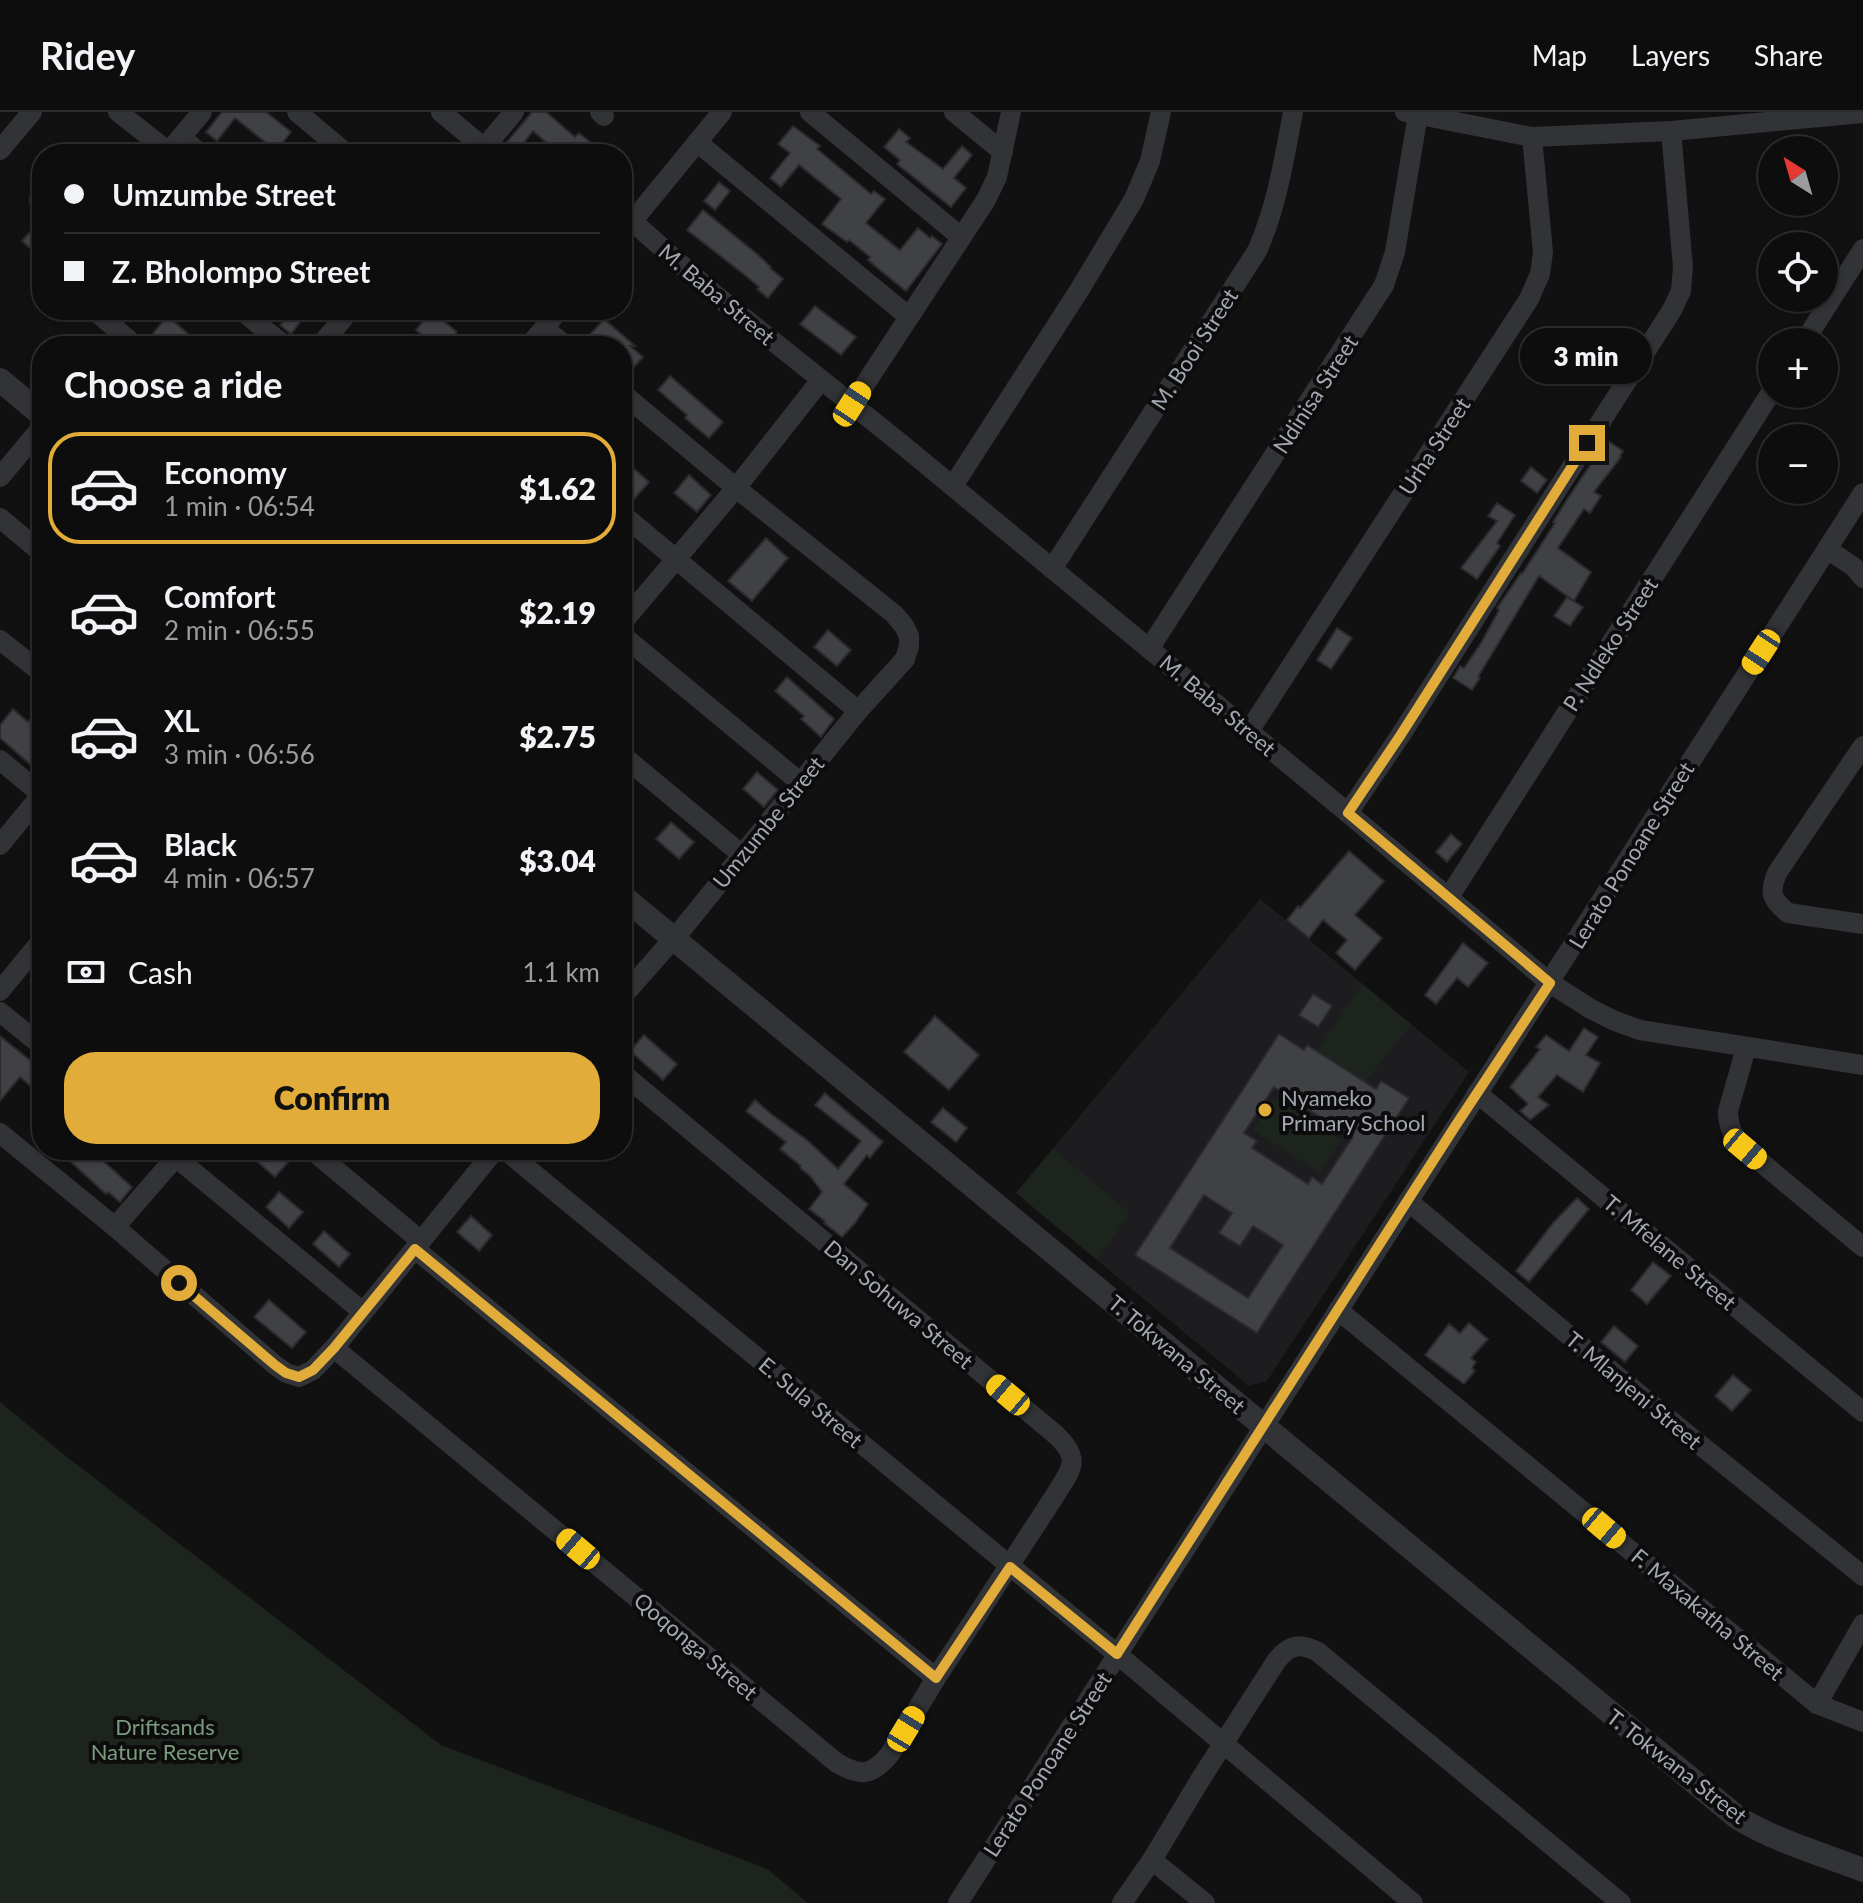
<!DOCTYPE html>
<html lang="en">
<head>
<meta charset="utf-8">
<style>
	:root { --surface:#0d0d0e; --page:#161617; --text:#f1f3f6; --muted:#9a9c9e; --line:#2d2d2e; --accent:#e1ac39 }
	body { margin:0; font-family:Lato,sans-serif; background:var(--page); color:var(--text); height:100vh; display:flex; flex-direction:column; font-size:30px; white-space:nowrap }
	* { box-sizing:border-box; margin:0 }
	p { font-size:26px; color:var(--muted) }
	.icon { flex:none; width:44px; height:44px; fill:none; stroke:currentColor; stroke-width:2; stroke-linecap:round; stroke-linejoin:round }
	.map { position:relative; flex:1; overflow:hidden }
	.sheet { position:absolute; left:32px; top:224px; width:600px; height:824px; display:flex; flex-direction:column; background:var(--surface); border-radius:32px; box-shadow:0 2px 6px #0004,0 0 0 2px var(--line) }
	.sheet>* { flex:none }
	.hud { position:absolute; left:32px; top:32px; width:600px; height:176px; border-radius:32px; box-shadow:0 2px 6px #0004,0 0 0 2px var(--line); display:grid; align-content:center; height:176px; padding:0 32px; background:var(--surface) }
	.needle { width:52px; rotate:323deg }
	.tools { position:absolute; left:1758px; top:24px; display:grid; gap:16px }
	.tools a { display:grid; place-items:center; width:80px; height:80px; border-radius:50%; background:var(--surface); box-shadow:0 2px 6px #0004,0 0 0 2px var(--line); font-size:40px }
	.end { position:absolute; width:36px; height:36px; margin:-18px; border:10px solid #e1ac39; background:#111; box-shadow:0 0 0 4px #111 }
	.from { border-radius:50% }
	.bubble { position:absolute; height:56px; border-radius:28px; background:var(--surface); box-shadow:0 2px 6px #0004,0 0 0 2px var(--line); font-size:26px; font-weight:800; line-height:56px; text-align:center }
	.car { position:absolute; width:24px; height:48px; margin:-24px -12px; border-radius:10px; box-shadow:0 0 6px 2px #0007; background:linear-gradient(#f5c518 24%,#345 0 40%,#f5c518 0 76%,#345 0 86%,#f5c518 0) }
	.hud b { display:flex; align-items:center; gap:28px; height:76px; font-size:30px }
	.hud b+b { border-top:2px solid var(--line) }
	.hud i { width:20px; height:20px; background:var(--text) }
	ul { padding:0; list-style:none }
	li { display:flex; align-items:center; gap:24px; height:112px; margin:0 16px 12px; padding:0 16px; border:4px solid transparent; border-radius:32px }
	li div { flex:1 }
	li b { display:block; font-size:30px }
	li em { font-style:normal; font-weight:800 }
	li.active { border-color:var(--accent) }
	li>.icon { width:72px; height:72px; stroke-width:1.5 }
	h2 { padding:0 32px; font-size:36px; line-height:96px }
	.pay { display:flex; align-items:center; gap:20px; height:88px; padding:0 32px; font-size:30px }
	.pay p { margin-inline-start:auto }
	.button { display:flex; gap:16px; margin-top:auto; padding:16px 32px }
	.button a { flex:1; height:92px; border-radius:32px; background:var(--accent); color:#111; font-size:32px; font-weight:800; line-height:92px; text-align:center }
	header { display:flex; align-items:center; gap:48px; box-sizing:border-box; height:112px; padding:0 40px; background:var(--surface); border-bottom:2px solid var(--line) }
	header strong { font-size:38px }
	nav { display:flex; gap:44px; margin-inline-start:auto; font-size:28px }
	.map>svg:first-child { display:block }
</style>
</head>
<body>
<header>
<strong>Ridey</strong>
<nav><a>Map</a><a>Layers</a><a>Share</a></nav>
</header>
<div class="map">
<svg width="1863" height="1791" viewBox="0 0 1863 1791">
	<rect width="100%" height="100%" fill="#111112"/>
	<path fill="#1d1d1f" d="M1260 787 1469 960 1267 1269 1249 1274 1016 1081Z"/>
	<g fill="#1d241e">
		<path d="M1362 872 1411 912 1365 970 1317 939Z"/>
		<path d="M1275 985 1341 1028 1320 1061 1253 1018Z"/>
		<path d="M1053 1037 1130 1101 1097 1148 1016 1081Z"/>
		<path d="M0 1290 63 1342 441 1633 767 1757 808 1791H0Z"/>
	</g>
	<g fill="#404145" stroke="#2b2b2e" stroke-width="2" fill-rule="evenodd">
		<path d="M222 0H266L291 20 274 42H255L265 30 235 6 217 29 206 20Z"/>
		<path d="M532 0H546L575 25 579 21 605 42H567L559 35 556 39 533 19 515 42H510L502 36Z"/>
		<path d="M793 14 820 34 817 37 871 82 874 79 885 87 866 111 900 138 918 116 930 126 932 124 942 132 906 179 881 159 868 148 870 145 849 128 847 130 822 112 841 87 799 53 781 75 770 66 790 41 778 32Z"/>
		<path d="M899 17 910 26 906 30 943 57 962 34 972 43 954 66 966 76 951 95 897 52 900 48 884 35Z"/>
		<path d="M719 70 730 79 715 98 704 89Z"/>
		<path d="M703 98 757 142 771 155 770 156 783 167 768 186 757 177 759 175 746 164 687 118Z"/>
		<path d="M42 106V147L22 129Z"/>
		<path d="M815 194 856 225 841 243 800 212Z"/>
		<path d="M272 198H296L304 205 291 222 280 213 284 208Z"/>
		<path d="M431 199 457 220 446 234H436L416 218Z"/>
		<path d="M167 204 178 213 202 234H167L152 223Z"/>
		<path d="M604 207 635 234H630L643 245 622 268V234H600L589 224Z"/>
		<path d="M670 264 723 310 709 326 685 306 687 303 658 278Z"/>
		<path d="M1607 328 1623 339 1620 344 1621 345 1594 380 1601 384 1590 401 1584 397 1558 436 1591 460 1574 489 1539 464 1478 565 1480 566 1472 578 1453 566 1460 554 1464 556 1481 531 1499 498 1497 496 1521 461 1522 462 1555 411 1553 410 1568 386Z"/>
		<path d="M622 346 649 370 634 387 622 376Z"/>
		<path d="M1531 355 1547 368 1537 381 1521 369Z"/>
		<path d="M689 363 711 383 697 400 674 381Z"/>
		<path d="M1497 391 1515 403 1497 431 1500 434 1477 467 1461 456 1497 409 1488 404Z"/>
		<path d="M766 426 788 446 752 489 728 469Z"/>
		<path d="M1567 485 1583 495 1570 514 1554 504Z"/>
		<path d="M1337 516 1352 526 1331 557 1317 548Z"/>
		<path d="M828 518 851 538 837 554 814 535Z"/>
		<path d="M787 565 834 607 821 625 801 607 804 604 775 579Z"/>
		<path d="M42 593V639L31 653 0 626V613L13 597 28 610Z"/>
		<path d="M757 660 778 678 764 695 743 677Z"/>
		<path d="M671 710 694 730 679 747 656 727Z"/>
		<path d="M1451 722 1462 732 1447 750 1436 740Z"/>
		<path d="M1349 739 1384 769 1355 803 1382 826 1355 858 1336 841 1347 828 1323 808 1309 826 1287 808 1298 794 1300 796Z"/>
		<path d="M1463 831 1488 851 1468 875 1457 866 1436 892 1425 883Z"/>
		<path d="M1313 882 1332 894 1318 915 1299 903Z"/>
		<path d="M935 904 979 943 949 978 904 940Z"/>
		<path d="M1584 916 1598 925 1586 943 1600 951 1583 980 1557 963 1538 985 1549 993 1530 1008 1520 999 1528 992 1510 975 1540 937 1536 935 1546 923 1569 939Z"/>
		<path d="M1279 922 1304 938 1307 933 1376 977 1381 969 1409 986 1257 1221 1135 1143ZM1274 975 1352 1026 1322 1072 1312 1065 1308 1072 1252 1036 1257 1029 1244 1021ZM1204 1083 1232 1101 1219 1121 1240 1134 1253 1114 1283 1133 1248 1186 1170 1136Z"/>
		<path d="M644 923 677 952 663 968 630 939Z"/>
		<path d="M0 924 42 958V984L20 965 0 989Z"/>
		<path d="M825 981 883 1030 870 1046 867 1043 844 1072 868 1092 855 1111 842 1125 824 1111 825 1109 809 1097 822 1080 810 1064 800 1056 801 1054 780 1037 786 1030 746 999 755 988 771 1002 807 1028 838 1057 861 1029 815 993Z"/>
		<path d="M943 996 967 1016 956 1030 931 1010Z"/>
		<path d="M78 1038H91L132 1075 120 1090 108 1080 106 1082 69 1048Z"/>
		<path d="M244 1038H279L290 1048 275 1065Z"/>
		<path d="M279 1080 303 1100 289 1116 266 1095Z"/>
		<path d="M1577 1086 1589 1097 1529 1170 1516 1159 1553 1111Z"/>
		<path d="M471 1104 492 1123 479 1139 457 1120Z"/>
		<path d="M324 1119 350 1142 339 1155 313 1132Z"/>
		<path d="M1653 1150 1671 1164 1647 1192 1631 1178Z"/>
		<path d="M269 1188 306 1220 292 1236 254 1205Z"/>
		<path d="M1469 1211 1488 1227 1471 1246 1476 1250 1472 1256 1475 1259 1464 1272 1425 1243 1449 1212 1460 1221Z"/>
		<path d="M1614 1214 1638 1234 1625 1250 1601 1230Z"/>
		<path d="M1733 1263 1751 1278 1732 1299 1715 1284Z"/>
	</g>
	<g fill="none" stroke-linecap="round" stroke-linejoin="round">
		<g stroke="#323336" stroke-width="20">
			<path d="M118 0 169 40"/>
			<path d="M297 0 347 42"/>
			<path d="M441 0 484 36"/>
			<path d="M600 0 604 4"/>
			<path d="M810 0 961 125"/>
			<path d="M954 0 1003 40"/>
			<path d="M1405 0 1532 25 1671 19 1863 1"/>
			<path d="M181 25 201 42"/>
			<path d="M697 30 909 205"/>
			<path d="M0 38 32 0"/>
			<path d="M167 42 202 0"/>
			<path d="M479 42 514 0"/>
			<path d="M39 88 42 90"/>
			<path d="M632 109 713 181 899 330 1348 701 1550 871 1591 897 1615 909 1640 918 1863 953"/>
			<path d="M622 122 722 0"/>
			<path d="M94 198 136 234"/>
			<path d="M241 198 285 234"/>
			<path d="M544 216 566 234"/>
			<path d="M1804 230 1863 137"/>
			<path d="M320 234 350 198"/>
			<path d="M529 234 559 198"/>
			<path d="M622 281 736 376 894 502 904 514 909 524V534L905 547 858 599 683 816 622 885"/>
			<path d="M852 292 986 88 997 65 1011 0"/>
			<path d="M0 365 42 315"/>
			<path d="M953 374 1080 177 1134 87 1150 49 1161 0"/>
			<path d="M622 402 858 599"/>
			<path d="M0 406 42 441"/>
			<path d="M1827 437 1854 455 1863 466"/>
			<path d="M1052 457 1257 139C1277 94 1284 48 1293 0"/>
			<path d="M622 511 736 376 821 268"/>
			<path d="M622 523 801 671"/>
			<path d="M0 528 42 561"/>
			<path d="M1149 537 1384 173 1395 140 1418 2"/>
			<path d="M1249 619 1529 187 1540 162 1543 140 1532 25"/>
			<path d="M1863 634 1777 761C1769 781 1771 787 1788 801L1863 812"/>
			<path d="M622 643 741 742"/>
			<path d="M0 648 42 683"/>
			<path d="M1348 701 1400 624 1672 198 1681 179 1683 155 1671 19"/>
			<path d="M0 733 42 682"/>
			<path d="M1449 785 1772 279"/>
			<path d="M0 879 42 828"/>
			<path d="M0 900 42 934"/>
			<path d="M1746 936 1728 999C1728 1016 1734 1025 1745 1037L1863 1135"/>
			<path d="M1477 981 1863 1300"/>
			<path d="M0 1021 115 1115 275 1253 286 1261 299 1265 313 1258 334 1236 495 1038"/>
			<path d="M167 1038 363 1200"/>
			<path d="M312 1038 421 1129"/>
			<path d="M505 1038 1117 1542 1413 1791"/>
			<path d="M1408 1089 1688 1323 1863 1464"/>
			<path d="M115 1115 182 1038"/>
			<path d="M415 1137 936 1566"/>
			<path d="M1338 1198 1817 1592 1863 1610"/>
			<path d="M334 1236 837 1651C862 1665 871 1664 890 1642L936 1566 1054 1385C1071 1357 1083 1348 1055 1322L622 961"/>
			<path d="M1817 1592 1863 1512"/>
			<path d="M1152 1748 1205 1791"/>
			<path d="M958 1791 1863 381"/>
			<path d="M1122 1791 1152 1748 1200 1668 1277 1548C1290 1532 1300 1531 1318 1540L1621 1791"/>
		</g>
		<g stroke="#323336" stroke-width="24">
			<path d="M0 268 42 303"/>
			<path d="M622 784 1738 1706C1776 1729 1821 1742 1863 1758"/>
		</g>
	</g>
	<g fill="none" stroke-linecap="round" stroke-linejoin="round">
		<path stroke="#e1ac39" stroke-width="10" d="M179 1171 275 1253 286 1261 299 1265 313 1258 334 1236 415 1137 936 1566 1010 1455 1117 1542 1456 1013 1550 871 1348 701 1400 624 1587 331"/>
	</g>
	<circle fill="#e1ac39" stroke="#0c0c0d" stroke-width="3" cx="1265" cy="998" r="8"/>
	<g text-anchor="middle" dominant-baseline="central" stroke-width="8" stroke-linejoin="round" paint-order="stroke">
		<g font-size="22" fill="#a3a7b1" stroke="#0c0c0d">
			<text transform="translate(717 182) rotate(40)">M. Baba Street</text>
			<text transform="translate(1194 237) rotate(-57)">M. Booi Street</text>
			<text transform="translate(1315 282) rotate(-57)">Ndinisa Street</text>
			<text transform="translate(1434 334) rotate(-57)">Urha Street</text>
			<text transform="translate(1610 532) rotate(-57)">P. Ndleko Street</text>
			<text transform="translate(1218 593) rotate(40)">M. Baba Street</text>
			<text transform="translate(768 710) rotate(-51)">Umzumbe Street</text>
			<text transform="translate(1631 743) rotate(-58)">Lerato Ponoane Street</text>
			<text transform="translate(1670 1140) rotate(40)">T. Mfelane Street</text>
			<text transform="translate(899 1192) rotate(40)">Dan Sohuwa Street</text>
			<text transform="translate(1177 1242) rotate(40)">T. Tokwana Street</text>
			<text transform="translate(1634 1278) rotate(40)">T. Mlanjeni Street</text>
			<text transform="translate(811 1290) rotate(40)">E. Sula Street</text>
			<text transform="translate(1708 1502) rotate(40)">F. Maxakatha Street</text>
			<text transform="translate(696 1534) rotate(40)">Qoqonga Street</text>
			<text transform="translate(1047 1652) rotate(-57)">Lerato Ponoane Street</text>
			<text transform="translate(1677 1654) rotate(38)">T. Tokwana Street</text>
		</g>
		<g font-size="22" fill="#a3a7b1" stroke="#0c0c0d" text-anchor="start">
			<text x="1281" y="985">Nyameko<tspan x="1281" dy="25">Primary School</tspan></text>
		</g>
		<g font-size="22" fill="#7b9b7e" stroke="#0c0c0d">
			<text x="165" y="1614">Driftsands<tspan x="165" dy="25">Nature Reserve</tspan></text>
		</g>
	</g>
</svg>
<div class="tools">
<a><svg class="needle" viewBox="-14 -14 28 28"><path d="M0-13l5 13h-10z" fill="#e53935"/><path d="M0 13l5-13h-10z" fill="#9a9c9e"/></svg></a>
<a><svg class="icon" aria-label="locate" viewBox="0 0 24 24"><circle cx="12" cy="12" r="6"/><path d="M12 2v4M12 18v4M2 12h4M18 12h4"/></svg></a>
<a>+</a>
<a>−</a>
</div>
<i class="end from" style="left:179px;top:1171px"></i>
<i class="end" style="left:1587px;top:331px"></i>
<div class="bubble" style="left:1520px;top:216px;width:132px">3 min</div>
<i class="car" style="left:852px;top:292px;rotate:33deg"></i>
<i class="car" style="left:1761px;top:540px;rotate:213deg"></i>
<i class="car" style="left:1745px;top:1037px;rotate:130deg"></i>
<i class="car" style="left:1008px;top:1283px;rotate:310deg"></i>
<i class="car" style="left:1604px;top:1416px;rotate:130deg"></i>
<i class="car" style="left:578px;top:1437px;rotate:310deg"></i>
<i class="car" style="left:906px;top:1617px;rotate:31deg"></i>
<div class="hud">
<b><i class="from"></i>Umzumbe Street</b>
<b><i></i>Z. Bholompo Street</b>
</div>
<section class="sheet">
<h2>Choose a ride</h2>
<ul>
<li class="active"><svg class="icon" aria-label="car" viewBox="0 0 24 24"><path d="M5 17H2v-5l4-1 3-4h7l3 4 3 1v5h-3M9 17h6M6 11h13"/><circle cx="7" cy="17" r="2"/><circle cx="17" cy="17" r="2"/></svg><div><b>Economy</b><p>1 min · 06:54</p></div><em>$1.62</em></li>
<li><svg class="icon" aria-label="car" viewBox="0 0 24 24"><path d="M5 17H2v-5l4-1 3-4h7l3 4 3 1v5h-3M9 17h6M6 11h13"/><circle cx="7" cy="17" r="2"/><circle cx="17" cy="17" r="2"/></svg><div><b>Comfort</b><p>2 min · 06:55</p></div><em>$2.19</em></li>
<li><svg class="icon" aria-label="car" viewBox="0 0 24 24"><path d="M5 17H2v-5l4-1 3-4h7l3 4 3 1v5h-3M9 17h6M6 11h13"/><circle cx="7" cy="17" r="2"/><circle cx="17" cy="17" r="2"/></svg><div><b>XL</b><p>3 min · 06:56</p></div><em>$2.75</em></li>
<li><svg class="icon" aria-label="car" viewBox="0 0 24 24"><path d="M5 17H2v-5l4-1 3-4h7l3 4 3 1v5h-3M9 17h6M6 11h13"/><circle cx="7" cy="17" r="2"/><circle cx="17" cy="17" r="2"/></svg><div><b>Black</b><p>4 min · 06:57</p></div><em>$3.04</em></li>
</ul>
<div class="pay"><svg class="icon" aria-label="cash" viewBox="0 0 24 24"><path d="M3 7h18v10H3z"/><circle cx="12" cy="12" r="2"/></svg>Cash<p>1.1 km</p></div>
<div class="button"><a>Confirm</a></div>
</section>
</div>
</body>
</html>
